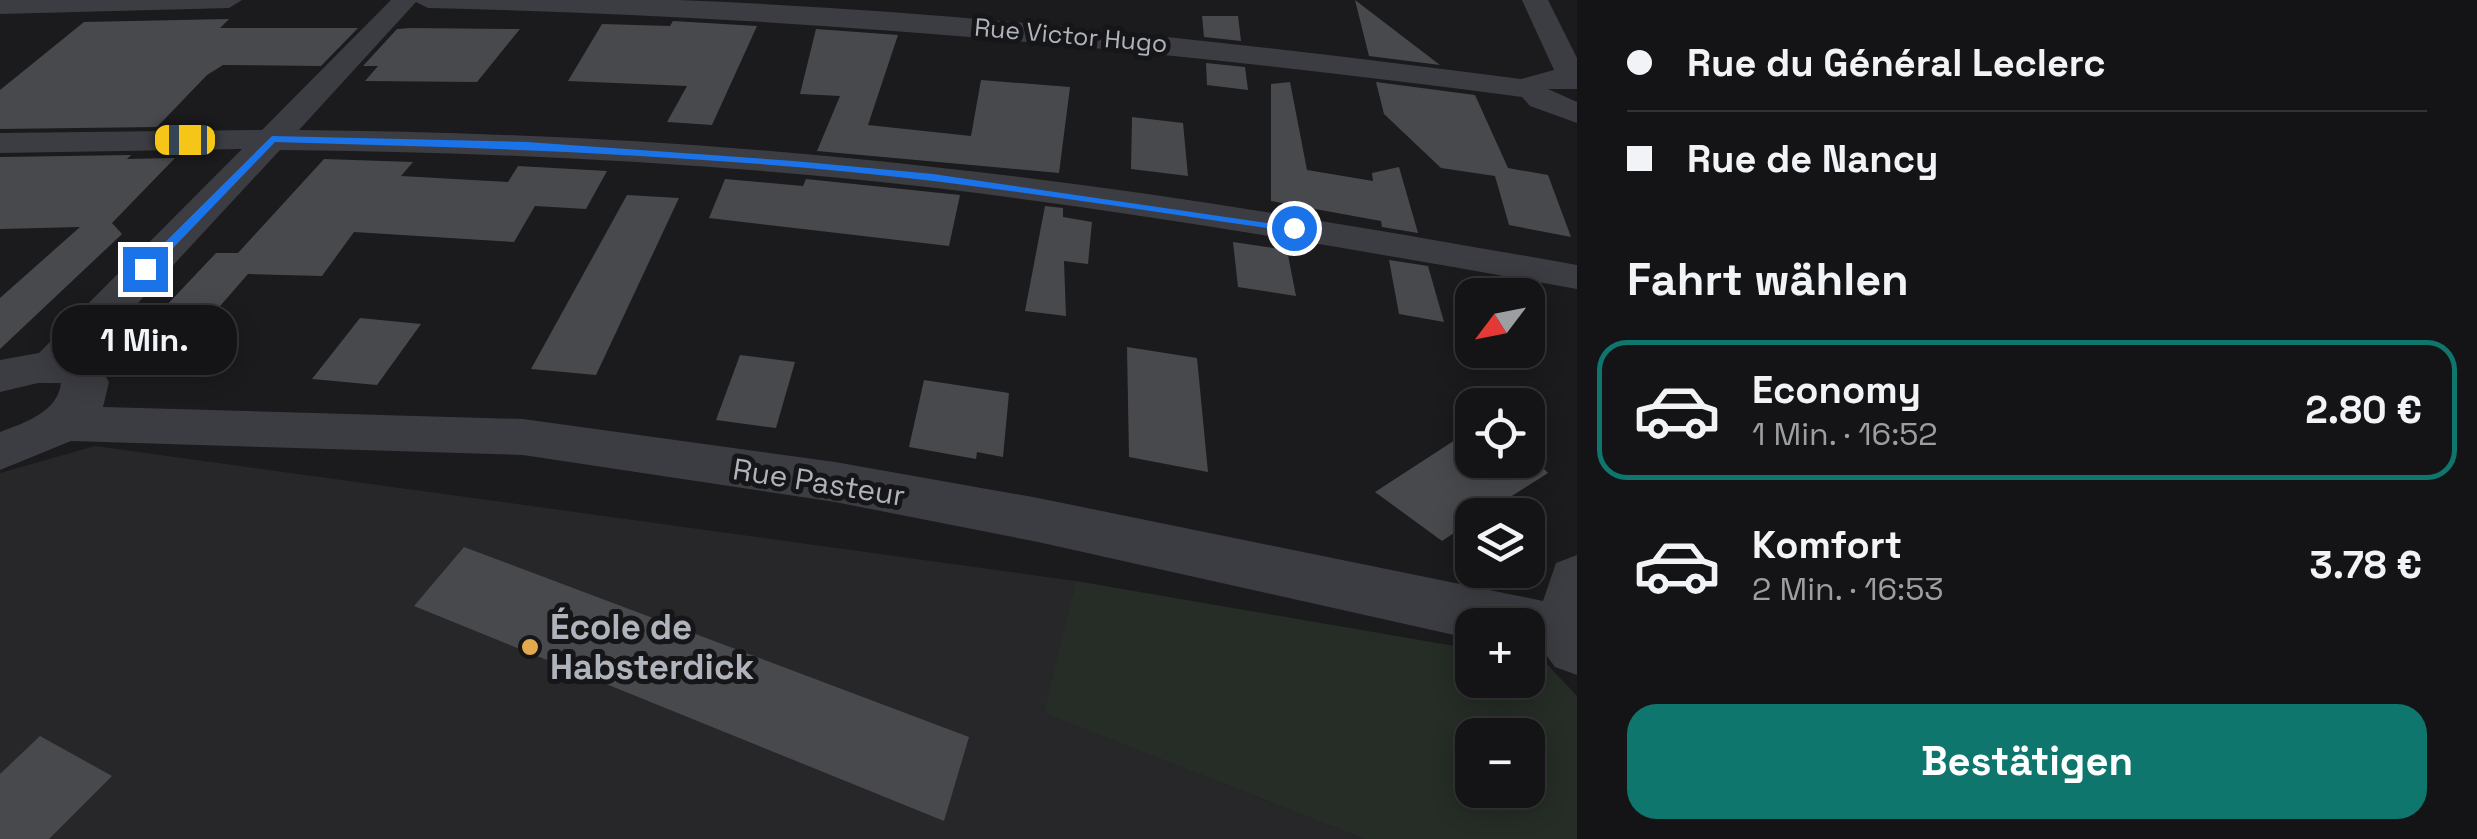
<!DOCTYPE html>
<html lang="de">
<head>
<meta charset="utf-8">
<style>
	:root { --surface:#141416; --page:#212123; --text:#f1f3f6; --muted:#9d9ea1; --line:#333335; --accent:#0f766e }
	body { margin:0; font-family:"Space Grotesk",sans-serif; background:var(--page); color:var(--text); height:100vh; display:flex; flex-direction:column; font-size:38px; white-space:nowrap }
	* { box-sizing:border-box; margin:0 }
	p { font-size:32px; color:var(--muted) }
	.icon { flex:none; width:55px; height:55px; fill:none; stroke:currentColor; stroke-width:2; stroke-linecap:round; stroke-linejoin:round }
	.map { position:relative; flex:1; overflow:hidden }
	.sheet { display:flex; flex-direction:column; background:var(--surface); width:900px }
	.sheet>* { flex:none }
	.top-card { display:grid; align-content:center; height:220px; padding:0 50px; background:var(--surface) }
	.needle { width:65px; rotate:238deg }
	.controls { position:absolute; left:1455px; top:278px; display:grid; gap:20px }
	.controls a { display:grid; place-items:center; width:90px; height:90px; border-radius:20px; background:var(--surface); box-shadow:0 5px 25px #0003,0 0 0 2px var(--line); font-size:50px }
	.end { position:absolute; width:45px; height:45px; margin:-22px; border:12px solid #1a73e8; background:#fff; box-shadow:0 0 0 5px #fff }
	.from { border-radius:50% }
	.bubble { position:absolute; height:70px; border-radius:30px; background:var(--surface); box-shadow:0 5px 25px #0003,0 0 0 2px var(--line); font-size:32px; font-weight:800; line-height:70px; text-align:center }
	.car { position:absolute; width:30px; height:60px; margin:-30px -15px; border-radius:12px; box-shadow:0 0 8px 2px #0007; background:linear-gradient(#f5c518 24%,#345 0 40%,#f5c518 0 76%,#345 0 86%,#f5c518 0) }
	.top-card b { display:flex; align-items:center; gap:35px; height:95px; font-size:38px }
	.top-card b+b { border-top:2px solid var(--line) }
	.top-card i { width:25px; height:25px; background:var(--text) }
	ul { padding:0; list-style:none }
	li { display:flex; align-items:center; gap:30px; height:140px; margin:0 20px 15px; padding:0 30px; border:5px solid transparent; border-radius:30px }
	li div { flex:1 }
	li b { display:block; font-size:38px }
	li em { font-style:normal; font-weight:800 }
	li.on { border-color:var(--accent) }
	li>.icon { width:90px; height:90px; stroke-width:1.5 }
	h2 { padding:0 50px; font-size:45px; line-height:120px }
	.primary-button { display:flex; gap:20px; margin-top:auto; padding:20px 50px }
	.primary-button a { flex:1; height:115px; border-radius:30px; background:var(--accent); color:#fff; font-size:40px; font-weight:800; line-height:115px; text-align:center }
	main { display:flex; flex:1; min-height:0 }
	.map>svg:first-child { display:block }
</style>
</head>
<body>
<main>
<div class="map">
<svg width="1577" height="839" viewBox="0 0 1577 839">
	<rect width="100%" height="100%" fill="#1b1b1d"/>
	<path fill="#27272a" d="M95 446 1076 581 1045 713 1364 839H0V473Z"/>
	<path fill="#252d26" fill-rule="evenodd" d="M1076 581 1472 649V680H1528V658L1543 660 1577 696V839H1364L1044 713ZM1472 735H1528V790H1472Z"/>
	<g fill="#48494d">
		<path d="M1355 0 1440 65 1369 56Z"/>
		<path d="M1202 16H1238L1241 41 1204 37Z"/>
		<path d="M229 19 220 28H358L321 66 223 65 207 75 157 127 0 129V90L84 22Z"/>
		<path d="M673 21 757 26 712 125 667 122 687 86 568 81 602 24 670 26Z"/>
		<path d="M397 29 411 28 520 29 477 82 365 81 378 66H363Z"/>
		<path d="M816 29 898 35 868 125 971 136 981 80 1070 87 1059 173 817 151 840 96 800 94Z"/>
		<path d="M1206 63 1245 67 1248 90 1207 85Z"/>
		<path d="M1290 82 1307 170 1373 181 1372 173 1399 167 1418 233 1382 227 1381 221 1271 201V84Z"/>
		<path d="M1376 82 1475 95 1508 168 1548 175 1571 237 1509 225 1495 176 1441 168 1384 114Z"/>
		<path d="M1132 117 1183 123 1188 176 1131 169Z"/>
		<path d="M131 155 127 159 175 158 112 223 122 234 0 349V298L80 227 0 229V157Z"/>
		<path d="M324 159 413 162 401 176 508 182 518 166 607 171 586 209 535 206 514 242 354 232 322 276 248 274 200 329 146 327 216 253H238Z"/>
		<path d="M725 179 803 186 806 179 960 195 949 246 709 218Z"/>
		<path d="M627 195 679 198 596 375 531 369Z"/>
		<path d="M1045 206 1063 208V217L1092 222 1088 264 1064 261 1066 316 1025 311Z"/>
		<path d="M1233 242 1287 250 1296 296 1238 287Z"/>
		<path d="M1389 260 1428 266 1444 322 1399 314Z"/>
		<path d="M360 318 421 324 377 385 312 379Z"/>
		<path d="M1127 347 1197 358 1208 472 1129 457Z"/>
		<path d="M740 355 795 362 776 428 716 420Z"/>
		<path d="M924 380 1009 393 1003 457 977 452 976 459 909 447Z"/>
		<path d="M1472 429V460H1528V453L1548 473 1482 515H1472V521L1442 541 1375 492Z"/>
		<path d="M464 547 969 737 944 821 414 606Z"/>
		<path d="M40 736 112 776 49 839H0V774Z"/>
	</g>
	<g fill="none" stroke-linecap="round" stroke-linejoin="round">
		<g fill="#3c3d42" fill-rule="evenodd">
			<path d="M0 0H242L229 8 0 14Z"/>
			<path d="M391 0C486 0 582 0 678 0 960 11 1241 43 1521 79L1554 70 1522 0H1548L1577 58V89H1548L1577 102V123L1530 106 1522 97C1158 49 795 16 428 8L416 2 299 130C510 132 723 143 933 167 1149 190 1363 227 1577 265V289C1364 251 1151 214 936 188 718 163 499 152 280 150L87 358 96 362 109 382 103 407 523 419 835 462 1038 498 1543 601 1556 563 1577 555V675L1555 667 1547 656 1528 651V625H1472V639L1038 542 835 502 523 455 71 441 0 470V432C24 423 58 412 61 383H38L0 392V360L39 353 242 149 0 153V133L262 130Z"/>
		</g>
	</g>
	<path fill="#1a73e8" d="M272 136 527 142 794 161 933 174 1301 228 1294 232C1174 215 1054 196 934 181 715 155 495 148 275 142L150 272H141V266Z"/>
	<circle fill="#e3aa4d" stroke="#161618" stroke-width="4" cx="530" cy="647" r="10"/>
	<g text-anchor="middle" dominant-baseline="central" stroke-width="10" stroke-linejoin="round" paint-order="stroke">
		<g font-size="25" fill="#afb3bb" stroke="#161618">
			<text transform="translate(1071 35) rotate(5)">Rue Victor Hugo</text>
		</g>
		<g font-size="30" fill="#afb3bb" stroke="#161618">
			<text transform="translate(819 482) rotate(9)">Rue Pasteur</text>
		</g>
		<g font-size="35" font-weight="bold" fill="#afb3bb" stroke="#161618" text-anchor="start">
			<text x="550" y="627">École de<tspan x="550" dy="40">Habsterdick</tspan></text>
		</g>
	</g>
</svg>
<div class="controls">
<a><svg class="needle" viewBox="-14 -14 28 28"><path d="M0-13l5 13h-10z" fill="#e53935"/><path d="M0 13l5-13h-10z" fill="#9d9ea1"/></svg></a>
<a><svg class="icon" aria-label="locate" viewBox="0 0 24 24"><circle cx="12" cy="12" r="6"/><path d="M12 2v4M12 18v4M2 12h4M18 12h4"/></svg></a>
<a><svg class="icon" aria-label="layers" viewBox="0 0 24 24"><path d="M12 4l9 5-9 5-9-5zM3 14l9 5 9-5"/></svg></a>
<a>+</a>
<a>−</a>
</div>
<i class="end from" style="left:1294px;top:228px"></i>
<i class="end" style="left:145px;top:269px"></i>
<div class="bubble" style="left:52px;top:305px;width:185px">1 Min.</div>
<i class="car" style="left:185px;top:140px;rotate:270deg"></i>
</div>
<section class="sheet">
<div class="top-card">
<b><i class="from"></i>Rue du Général Leclerc</b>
<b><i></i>Rue de Nancy</b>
</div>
<h2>Fahrt wählen</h2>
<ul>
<li class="on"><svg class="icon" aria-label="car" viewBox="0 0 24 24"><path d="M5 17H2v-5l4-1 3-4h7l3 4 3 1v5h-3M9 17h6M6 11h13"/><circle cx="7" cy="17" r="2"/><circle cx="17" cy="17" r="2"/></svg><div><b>Economy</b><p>1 Min. · 16:52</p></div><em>2.80 €</em></li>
<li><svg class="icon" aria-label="car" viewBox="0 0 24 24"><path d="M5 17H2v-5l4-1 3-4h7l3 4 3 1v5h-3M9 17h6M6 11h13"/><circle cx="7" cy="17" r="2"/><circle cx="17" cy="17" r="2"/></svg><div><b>Komfort</b><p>2 Min. · 16:53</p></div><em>3.78 €</em></li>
</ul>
<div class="primary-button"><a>Bestätigen</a></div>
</section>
</main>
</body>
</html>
